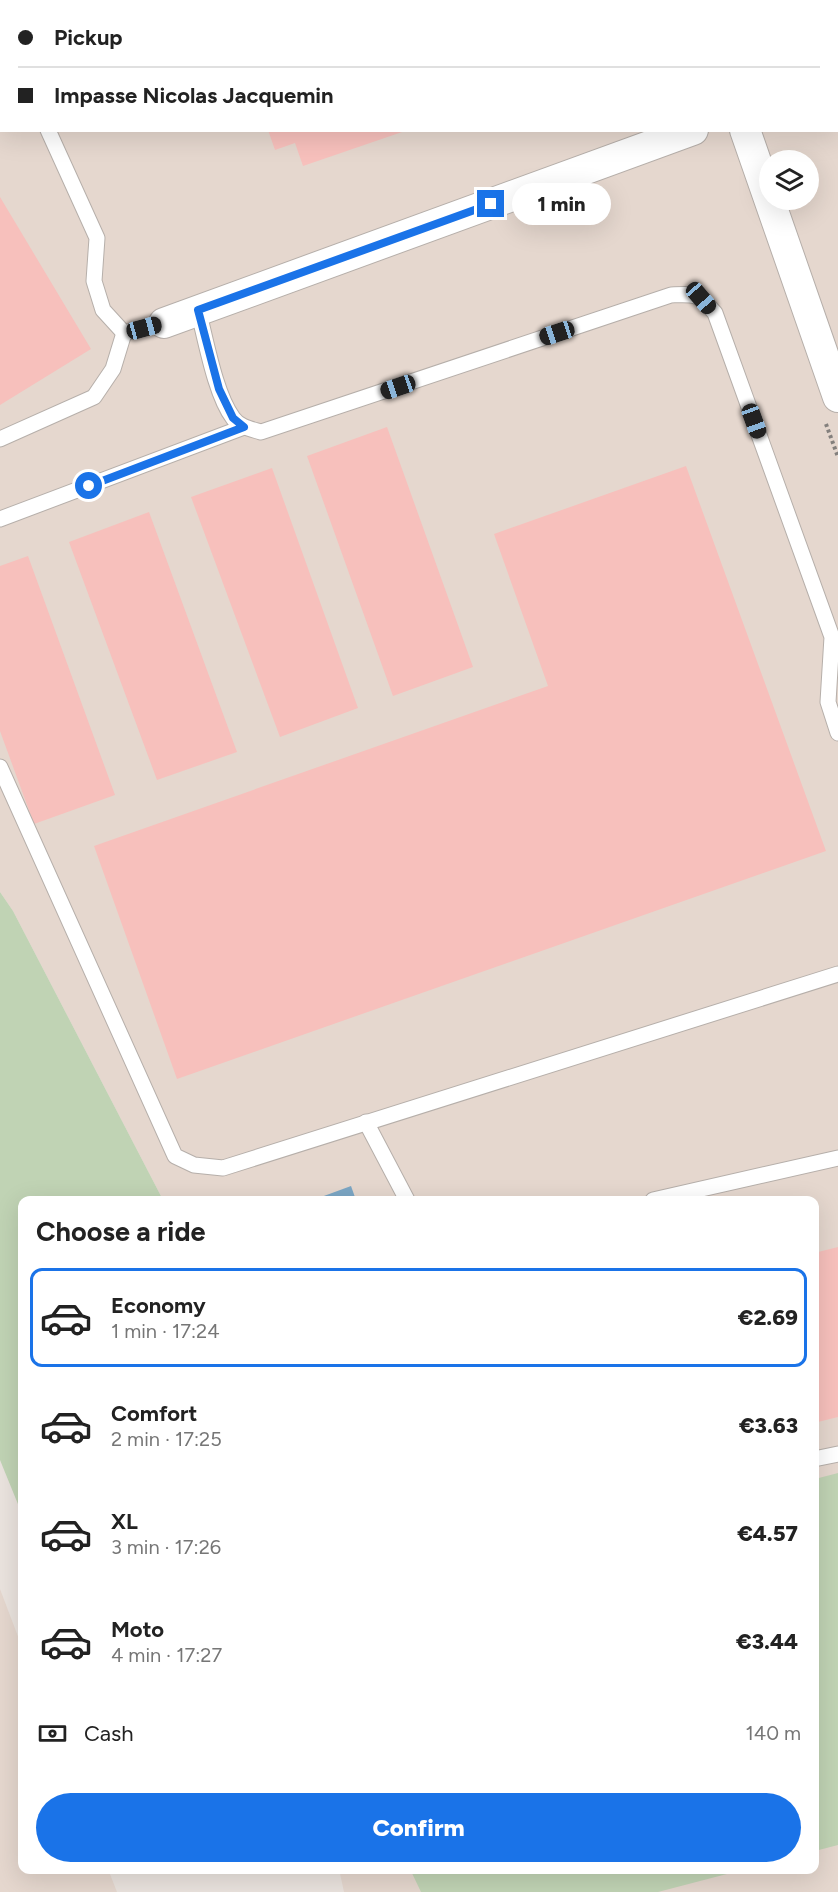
<!DOCTYPE html>
<html lang="en">
<head>
<meta charset="utf-8">
<style>
	:root { --surface:#fff; --page:#f6f6f6; --text:#222; --muted:#767676; --line:#e0e0e0; --accent:#1a73e8 }
	body { margin:0; font-family:Figtree,sans-serif; background:var(--page); color:var(--text); height:100vh; display:flex; flex-direction:column; font-size:22px; white-space:nowrap }
	* { box-sizing:border-box; margin:0 }
	p { font-size:20px; color:var(--muted) }
	.icon { flex:none; width:33px; height:33px; fill:none; stroke:currentColor; stroke-width:2; stroke-linecap:round; stroke-linejoin:round }
	.map { position:relative; flex:1; overflow:hidden }
	.drawer { position:absolute; left:18px; top:1196px; width:801px; height:678px; display:flex; flex-direction:column; background:var(--surface); border-radius:12px; box-shadow:0 6px 24px #0002 }
	.drawer>* { flex:none }
	.banner { position:absolute; left:0px; top:0px; width:838px; height:132px; box-shadow:0 6px 24px #0002; display:grid; align-content:center; height:132px; padding:0 18px; background:var(--surface) }
	.buttons { position:absolute; left:759px; top:150px; display:grid; gap:12px }
	.buttons a { display:grid; place-items:center; width:60px; height:60px; border-radius:50%; background:var(--surface); box-shadow:0 6px 24px #0002; font-size:30px }
	.end { position:absolute; width:27px; height:27px; margin:-14px; border:8px solid #1a73e8; background:#fff; box-shadow:0 0 0 3px #fff }
	.from { border-radius:50% }
	.bubble { position:absolute; height:42px; border-radius:21px; background:var(--surface); box-shadow:0 6px 24px #0002; font-size:20px; font-weight:800; line-height:42px; text-align:center }
	.car { position:absolute; width:18px; height:36px; margin:-18px -9px; border-radius:8px; box-shadow:0 0 4px 2px #0007; background:linear-gradient(#222 24%,#8ab4d8 0 40%,#222 0 76%,#8ab4d8 0 86%,#222 0) }
	.banner b { display:flex; align-items:center; gap:21px; height:57px; font-size:22px }
	.banner b+b { border-top:2px solid var(--line) }
	.banner i { width:15px; height:15px; background:var(--text) }
	ul { padding:0; list-style:none }
	li { display:flex; align-items:center; gap:18px; height:99px; margin:0 12px 9px; padding:0 6px; border:3px solid transparent; border-radius:12px }
	li div { flex:1 }
	li b { display:block; font-size:22px }
	li em { font-style:normal; font-weight:800 }
	li.on { border-color:var(--accent) }
	li>.icon { width:54px; height:54px; stroke-width:1.5 }
	h2 { padding:0 18px; font-size:27px; line-height:72px }
	.pay { display:flex; align-items:center; gap:15px; height:66px; padding:0 18px; font-size:22px }
	.pay p { margin-inline-start:auto }
	.action { display:flex; gap:12px; margin-top:auto; padding:12px 18px }
	.action a { flex:1; height:69px; border-radius:36px; background:var(--accent); color:#fff; font-size:24px; font-weight:800; line-height:69px; text-align:center }
	.map>svg:first-child { display:block }
</style>
</head>
<body>
<div class="map">
<svg width="838" height="1892" viewBox="0 0 838 1892">
	<rect width="100%" height="100%" fill="#eae3de"/>
	<g fill="#e5d7ce" fill-rule="evenodd">
		<path d="M0 0H838V1892H344L339 1869H814V1200H163L13 911 0 892ZM2 2H837V130H2ZM770 160H808V200H770Z"/>
		<path d="M0 1589 22 1647V1869H108L117 1892H0Z"/>
	</g>
	<g fill="#c0d3b4">
		<path d="M0 892 13 911 163 1200H22V1514L0 1460Z"/>
		<path d="M838 1473V1845L815 1851V1479Z"/>
		<path d="M410 1869H746L658 1892H421Z"/>
	</g>
	<path fill="#7ba6c4" d="M351 1186 356 1200H313Z"/>
	<g fill="#f7c0bc">
		<path d="M268 130H405V131L303 166 295 143 275 150Z"/>
		<path d="M0 197 91 349 0 405Z"/>
		<path d="M387 427 473 667 393 696 307 456Z"/>
		<path d="M686 466 826 851 177 1079 94 846 548 686 494 534Z"/>
		<path d="M272 468 358 708 280 737 191 497Z"/>
		<path d="M149 512 237 752 157 780 69 542Z"/>
		<path d="M28 556 115 795 34 824 0 731V566Z"/>
		<path d="M838 1247V1417L814 1423V1253Z"/>
	</g>
	<g fill="none" stroke-linecap="round" stroke-linejoin="round">
		<defs>
			<g id="service">
				<path d="M0 26 2 29"/>
				<path d="M48 130 97 238 94 281 103 310 124 333 164 323"/>
				<path d="M198 310C206 340 215 394 233 418 239 427 251 429 261 432L671 295C697 294 697 293 715 313L832 637 828 702 838 733"/>
				<path d="M0 439 94 397 113 369 124 333"/>
				<path d="M0 519 244 427"/>
				<path d="M0 767 175 1156 194 1165 223 1168 838 974"/>
				<path d="M366 1122 407 1200"/>
				<path d="M653 1200 838 1158"/>
				<path d="M814 1459 838 1454"/>
			</g>
			<g id="minor">
				<path d="M698 0 699 2"/>
				<path d="M745 130 838 397"/>
				<path d="M164 323 693 130"/>
			</g>
		</defs>
		<use href="#service" stroke="#b6afaa" stroke-width="17"/>
		<use href="#minor" stroke="#b6afaa" stroke-width="32"/>
		<path stroke="#84807d" stroke-width="4" stroke-dasharray="3 3" stroke-linecap="butt" d="M826 424 838 457"/>
		<use href="#service" stroke="#fff" stroke-width="15"/>
		<use href="#minor" stroke="#fff" stroke-width="30"/>
	</g>
	<g fill="none" stroke-linecap="round" stroke-linejoin="round">
		<path stroke="#1a73e8" stroke-width="8" d="M89 486 244 427 233 418 219 389 198 310 491 204"/>
	</g>
</svg>
<div class="buttons">
<a><svg class="icon" aria-label="layers" viewBox="0 0 24 24"><path d="M12 4l9 5-9 5-9-5zM3 14l9 5 9-5"/></svg></a>
</div>
<i class="end from" style="left:89px;top:486px"></i>
<i class="end" style="left:491px;top:204px"></i>
<div class="bubble" style="left:512px;top:183px;width:99px">1 min</div>
<i class="car" style="left:701px;top:298px;rotate:139deg"></i>
<i class="car" style="left:144px;top:328px;rotate:75deg"></i>
<i class="car" style="left:557px;top:333px;rotate:252deg"></i>
<i class="car" style="left:398px;top:387px;rotate:251deg"></i>
<i class="car" style="left:754px;top:421px;rotate:160deg"></i>
<div class="banner">
<b><i class="from"></i>Pickup</b>
<b><i></i>Impasse Nicolas Jacquemin</b>
</div>
<section class="drawer">
<h2>Choose a ride</h2>
<ul>
<li class="on"><svg class="icon" aria-label="car" viewBox="0 0 24 24"><path d="M5 17H2v-5l4-1 3-4h7l3 4 3 1v5h-3M9 17h6M6 11h13"/><circle cx="7" cy="17" r="2"/><circle cx="17" cy="17" r="2"/></svg><div><b>Economy</b><p>1 min · 17:24</p></div><em>€2.69</em></li>
<li><svg class="icon" aria-label="car" viewBox="0 0 24 24"><path d="M5 17H2v-5l4-1 3-4h7l3 4 3 1v5h-3M9 17h6M6 11h13"/><circle cx="7" cy="17" r="2"/><circle cx="17" cy="17" r="2"/></svg><div><b>Comfort</b><p>2 min · 17:25</p></div><em>€3.63</em></li>
<li><svg class="icon" aria-label="car" viewBox="0 0 24 24"><path d="M5 17H2v-5l4-1 3-4h7l3 4 3 1v5h-3M9 17h6M6 11h13"/><circle cx="7" cy="17" r="2"/><circle cx="17" cy="17" r="2"/></svg><div><b>XL</b><p>3 min · 17:26</p></div><em>€4.57</em></li>
<li><svg class="icon" aria-label="car" viewBox="0 0 24 24"><path d="M5 17H2v-5l4-1 3-4h7l3 4 3 1v5h-3M9 17h6M6 11h13"/><circle cx="7" cy="17" r="2"/><circle cx="17" cy="17" r="2"/></svg><div><b>Moto</b><p>4 min · 17:27</p></div><em>€3.44</em></li>
</ul>
<div class="pay"><svg class="icon" aria-label="cash" viewBox="0 0 24 24"><path d="M3 7h18v10H3z"/><circle cx="12" cy="12" r="2"/></svg>Cash<p>140 m</p></div>
<div class="action"><a>Confirm</a></div>
</section>
</div>
</body>
</html>
